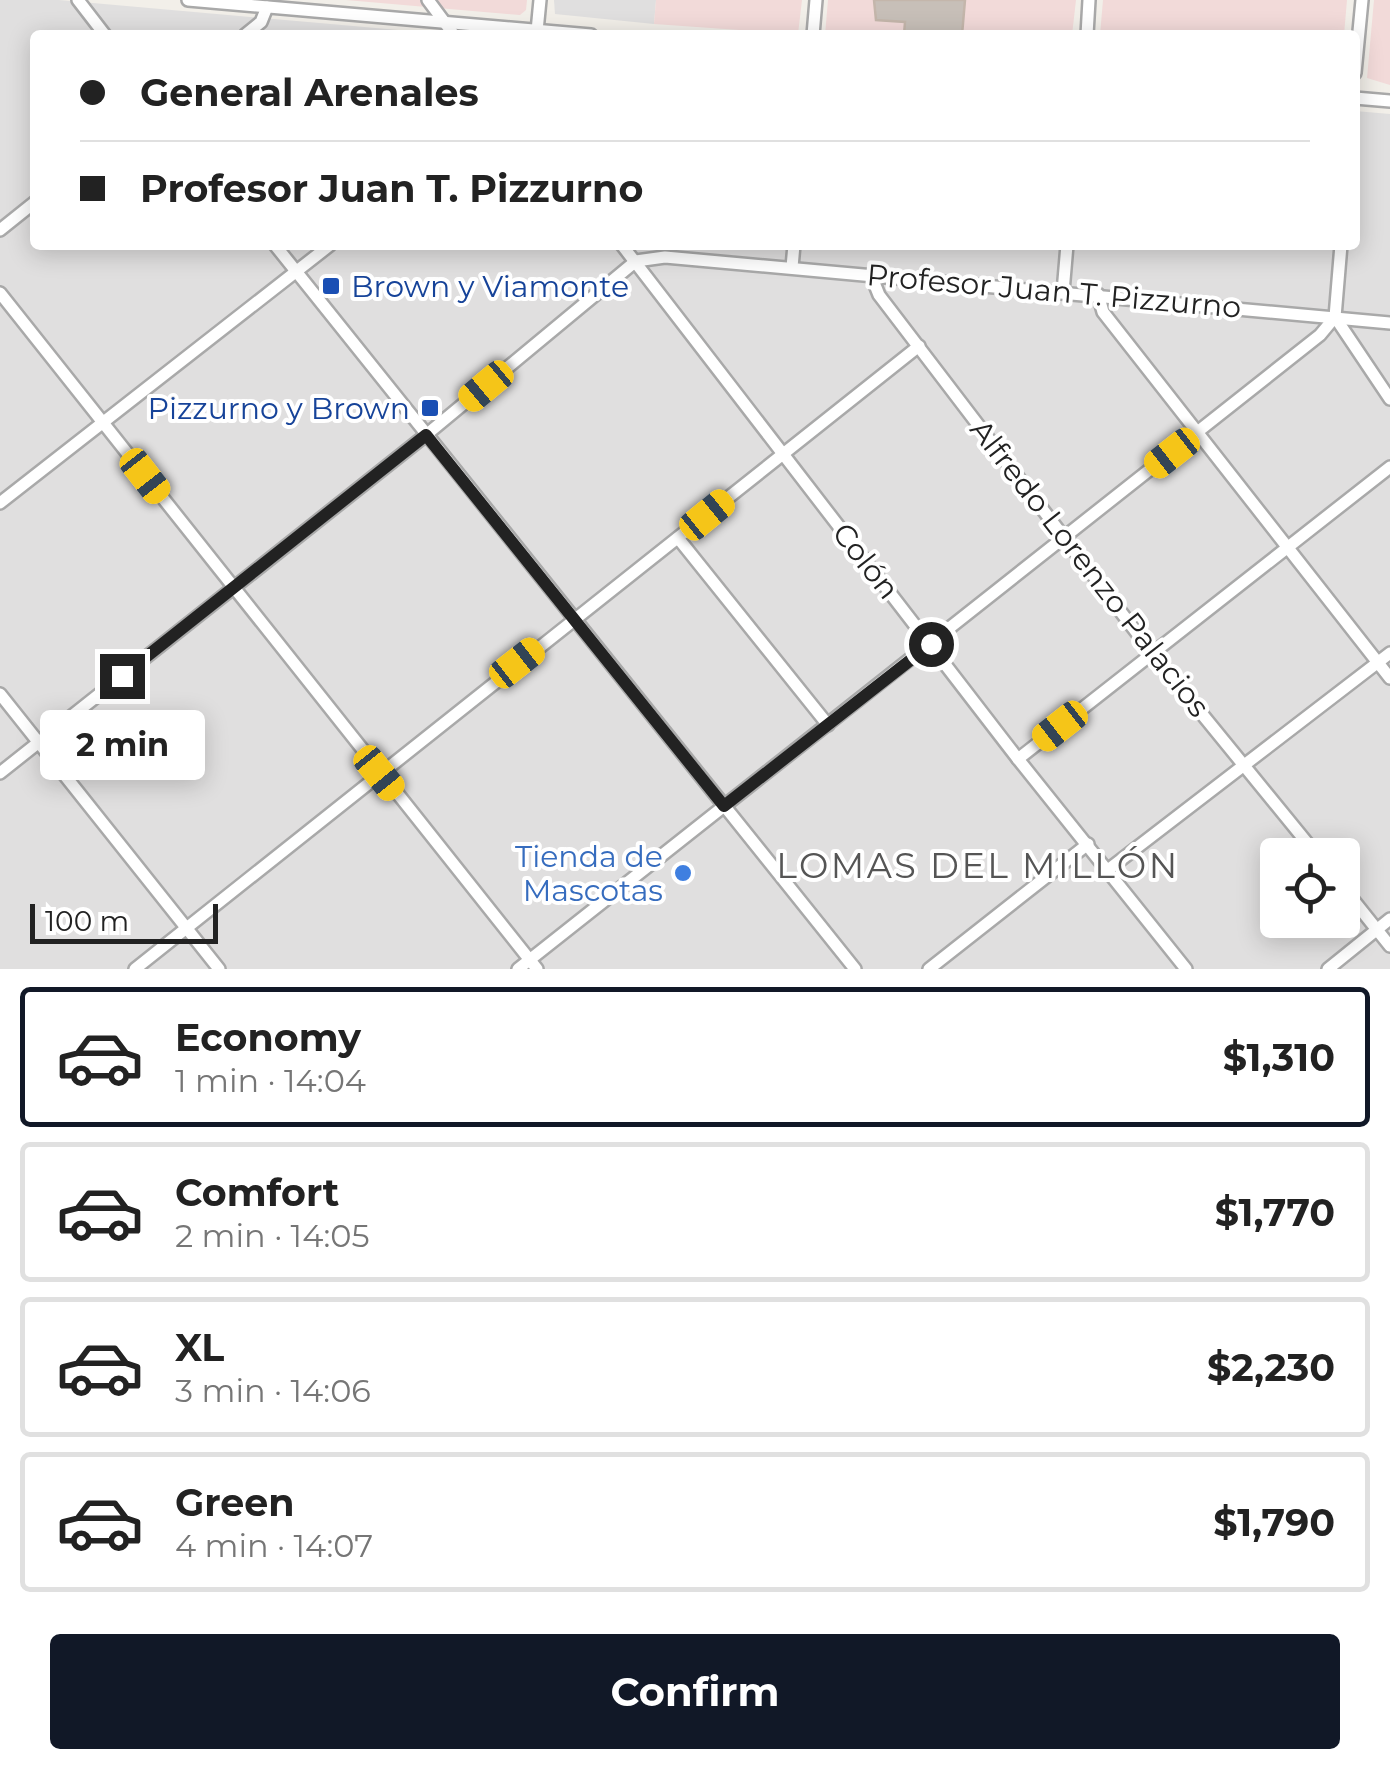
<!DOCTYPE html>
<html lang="en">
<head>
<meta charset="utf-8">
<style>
	:root { --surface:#fff; --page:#f6f6f6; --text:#222; --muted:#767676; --line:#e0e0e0; --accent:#111827 }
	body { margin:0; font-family:Montserrat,sans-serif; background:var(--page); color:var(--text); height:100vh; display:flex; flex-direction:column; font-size:38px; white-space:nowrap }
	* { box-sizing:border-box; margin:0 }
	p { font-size:32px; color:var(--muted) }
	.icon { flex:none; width:55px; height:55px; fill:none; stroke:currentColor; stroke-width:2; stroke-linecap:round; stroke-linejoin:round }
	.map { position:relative; height:969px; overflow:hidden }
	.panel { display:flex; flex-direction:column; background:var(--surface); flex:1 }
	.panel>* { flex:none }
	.top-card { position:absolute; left:30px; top:30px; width:1330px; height:220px; border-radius:10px; box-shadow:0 5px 25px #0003; display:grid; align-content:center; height:220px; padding:0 50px; background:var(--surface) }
	.controls { position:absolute; left:1260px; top:838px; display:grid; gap:20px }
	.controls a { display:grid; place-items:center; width:100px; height:100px; border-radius:10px; background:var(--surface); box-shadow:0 5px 25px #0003; font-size:50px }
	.scale { position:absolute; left:30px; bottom:25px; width:188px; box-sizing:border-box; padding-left:10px; border:5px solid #222; border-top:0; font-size:28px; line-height:35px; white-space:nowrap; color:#222; -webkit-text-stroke:8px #fff; paint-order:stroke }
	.end { position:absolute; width:45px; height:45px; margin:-22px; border:12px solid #222; background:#fff; box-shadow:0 0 0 5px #fff }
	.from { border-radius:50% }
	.bubble { position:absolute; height:70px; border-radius:10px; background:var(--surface); box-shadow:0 5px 25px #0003; font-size:32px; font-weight:700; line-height:70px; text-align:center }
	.car { position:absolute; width:30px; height:60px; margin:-30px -15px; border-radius:12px; box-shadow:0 0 8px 2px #0007; background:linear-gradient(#f5c518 24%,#345 0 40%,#f5c518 0 76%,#345 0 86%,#f5c518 0) }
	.top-card b { display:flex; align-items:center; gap:35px; height:95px; font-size:38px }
	.top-card b+b { border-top:2px solid var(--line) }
	.top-card i { width:25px; height:25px; background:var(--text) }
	ul { padding:18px 0 0; list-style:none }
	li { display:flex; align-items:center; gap:30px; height:140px; margin:0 20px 15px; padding:0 30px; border:5px solid var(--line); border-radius:10px }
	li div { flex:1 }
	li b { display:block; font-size:38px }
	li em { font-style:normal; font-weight:700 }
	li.selected { border-color:var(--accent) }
	li>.icon { width:90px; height:90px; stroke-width:1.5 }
	.action { display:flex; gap:20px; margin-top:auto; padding:20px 50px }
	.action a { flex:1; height:115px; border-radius:10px; background:var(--accent); color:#fff; font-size:40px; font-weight:700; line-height:115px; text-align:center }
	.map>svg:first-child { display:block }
</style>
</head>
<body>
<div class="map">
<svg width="1390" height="969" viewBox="0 0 1390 969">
	<rect width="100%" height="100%" fill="#f2efe9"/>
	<g fill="#e0dfdf" fill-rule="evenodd">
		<path d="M0 0H59L455 35H35V245H1355V111L1390 114V969H0ZM1278 855H1342V920H1278Z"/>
		<path d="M554 0H656L654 24 555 14Z"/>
	</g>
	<g fill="#f2dad9">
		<path d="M346 0H527L526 10 520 15Z"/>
		<path d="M656 0H802L798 34 654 24Z"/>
		<path d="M828 0H1076L1072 35H825Z"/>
		<path d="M1103 0H1347L1344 35H1100Z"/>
		<path d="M1374 0H1390V85L1367 78Z"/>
	</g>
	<path fill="#c7bfb8" stroke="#c4b6ab" stroke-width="2.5" d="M874 0H965L962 35H904L905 22 876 20Z"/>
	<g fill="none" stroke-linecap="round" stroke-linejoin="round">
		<defs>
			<g id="minor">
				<path d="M78 0 105 35"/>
				<path d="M188 0 591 35"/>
				<path d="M428 0 454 35"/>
				<path d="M537 31 540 0"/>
				<path d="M245 35 261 22 267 7"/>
				<path d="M813 35 816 0"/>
				<path d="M1087 35 1089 0"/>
				<path d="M1355 73 1362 0"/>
				<path d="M1355 98 1390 101"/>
				<path d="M0 230 35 202"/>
				<path d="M275 245 855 969"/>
				<path d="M622 245 1018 759 1186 969"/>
				<path d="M1341 245 1335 317 1390 399"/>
				<path d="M792 267 794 245"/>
				<path d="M871 275 879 295 1153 654 1317 855"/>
				<path d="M1063 292 1067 245"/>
				<path d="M0 293 537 969"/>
				<path d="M1098 294 1103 312 1390 678"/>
				<path d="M0 503 330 245"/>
				<path d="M678 538 828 725"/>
				<path d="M0 694 219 969"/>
				<path d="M1018 759 1390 467"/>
				<path d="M0 773 426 435 636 261 665 257 1390 323"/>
				<path d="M1109 869 1390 653"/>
				<path d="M1342 886 1390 946"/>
				<path d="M135 969 919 346"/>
				<path d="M518 969 1320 335 1335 317"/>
				<path d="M929 969 1088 844"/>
				<path d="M1328 969 1390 919"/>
			</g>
		</defs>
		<use href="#minor" stroke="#a9a9a9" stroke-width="16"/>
		<use href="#minor" stroke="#fff" stroke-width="11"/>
	</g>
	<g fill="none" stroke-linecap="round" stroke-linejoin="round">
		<path stroke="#222" stroke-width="12" d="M122 676 426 435 724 806 931 644"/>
	</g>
	<g fill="#1a4fb4" stroke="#fff" stroke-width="4">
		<rect x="321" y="276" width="20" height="20" rx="5"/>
		<rect x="420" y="398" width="20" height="20" rx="5"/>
	</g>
	<circle fill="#3f7fe0" stroke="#fff" stroke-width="4" cx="683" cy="873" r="10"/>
	<g text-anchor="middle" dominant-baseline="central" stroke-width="8" stroke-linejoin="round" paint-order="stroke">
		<g font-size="30" fill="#164399" stroke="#fff" text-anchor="start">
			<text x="351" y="286">Brown y Viamonte</text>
			<text x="410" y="408" text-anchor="end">Pizzurno y Brown</text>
		</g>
		<g font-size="30" fill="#222" stroke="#fff">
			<text transform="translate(1054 291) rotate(5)">Profesor Juan T. Pizzurno</text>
			<text transform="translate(866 561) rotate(52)">Colón</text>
			<text transform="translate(1090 568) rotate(52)">Alfredo Lorenzo Palacios</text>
		</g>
		<g font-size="30" fill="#366cbe" stroke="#fff" text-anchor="end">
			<text x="663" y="856">Tienda de<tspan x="663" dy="34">Mascotas</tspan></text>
		</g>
		<g font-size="35" letter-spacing="2.5" fill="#555" stroke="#fff">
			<text x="978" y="865">LOMAS DEL MILLÓN</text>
		</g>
	</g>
</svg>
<div class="controls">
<a><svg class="icon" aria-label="locate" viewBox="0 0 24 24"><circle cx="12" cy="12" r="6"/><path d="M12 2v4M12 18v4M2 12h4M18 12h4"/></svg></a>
</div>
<div class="scale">100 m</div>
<i class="end from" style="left:931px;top:644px"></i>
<i class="end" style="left:122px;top:676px"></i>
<div class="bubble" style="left:40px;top:710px;width:165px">2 min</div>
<i class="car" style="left:486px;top:386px;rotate:230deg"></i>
<i class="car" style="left:1172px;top:453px;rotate:232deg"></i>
<i class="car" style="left:145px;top:476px;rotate:142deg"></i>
<i class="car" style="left:707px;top:515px;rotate:51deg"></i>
<i class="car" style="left:517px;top:663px;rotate:52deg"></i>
<i class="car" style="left:1060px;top:726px;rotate:232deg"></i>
<i class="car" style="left:379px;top:773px;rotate:141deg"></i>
<div class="top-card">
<b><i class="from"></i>General Arenales</b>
<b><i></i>Profesor Juan T. Pizzurno</b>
</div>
</div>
<section class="panel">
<ul>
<li class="selected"><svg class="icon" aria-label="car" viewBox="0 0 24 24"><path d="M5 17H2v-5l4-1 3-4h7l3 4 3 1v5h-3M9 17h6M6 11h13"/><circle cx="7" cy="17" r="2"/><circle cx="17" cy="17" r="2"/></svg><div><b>Economy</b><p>1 min · 14:04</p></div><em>$1,310</em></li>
<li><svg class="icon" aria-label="car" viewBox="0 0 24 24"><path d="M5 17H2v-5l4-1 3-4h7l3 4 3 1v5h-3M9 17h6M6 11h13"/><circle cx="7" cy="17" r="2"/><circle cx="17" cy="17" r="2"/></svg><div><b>Comfort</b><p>2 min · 14:05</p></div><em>$1,770</em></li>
<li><svg class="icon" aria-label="car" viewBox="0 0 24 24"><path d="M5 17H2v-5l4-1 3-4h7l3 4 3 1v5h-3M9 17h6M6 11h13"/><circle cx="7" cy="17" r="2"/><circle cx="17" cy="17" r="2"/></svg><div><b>XL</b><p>3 min · 14:06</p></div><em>$2,230</em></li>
<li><svg class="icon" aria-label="car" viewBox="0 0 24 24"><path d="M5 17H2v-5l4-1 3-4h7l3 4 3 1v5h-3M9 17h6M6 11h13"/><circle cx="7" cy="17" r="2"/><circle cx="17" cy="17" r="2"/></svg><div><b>Green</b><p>4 min · 14:07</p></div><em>$1,790</em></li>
</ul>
<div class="action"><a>Confirm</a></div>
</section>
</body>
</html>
